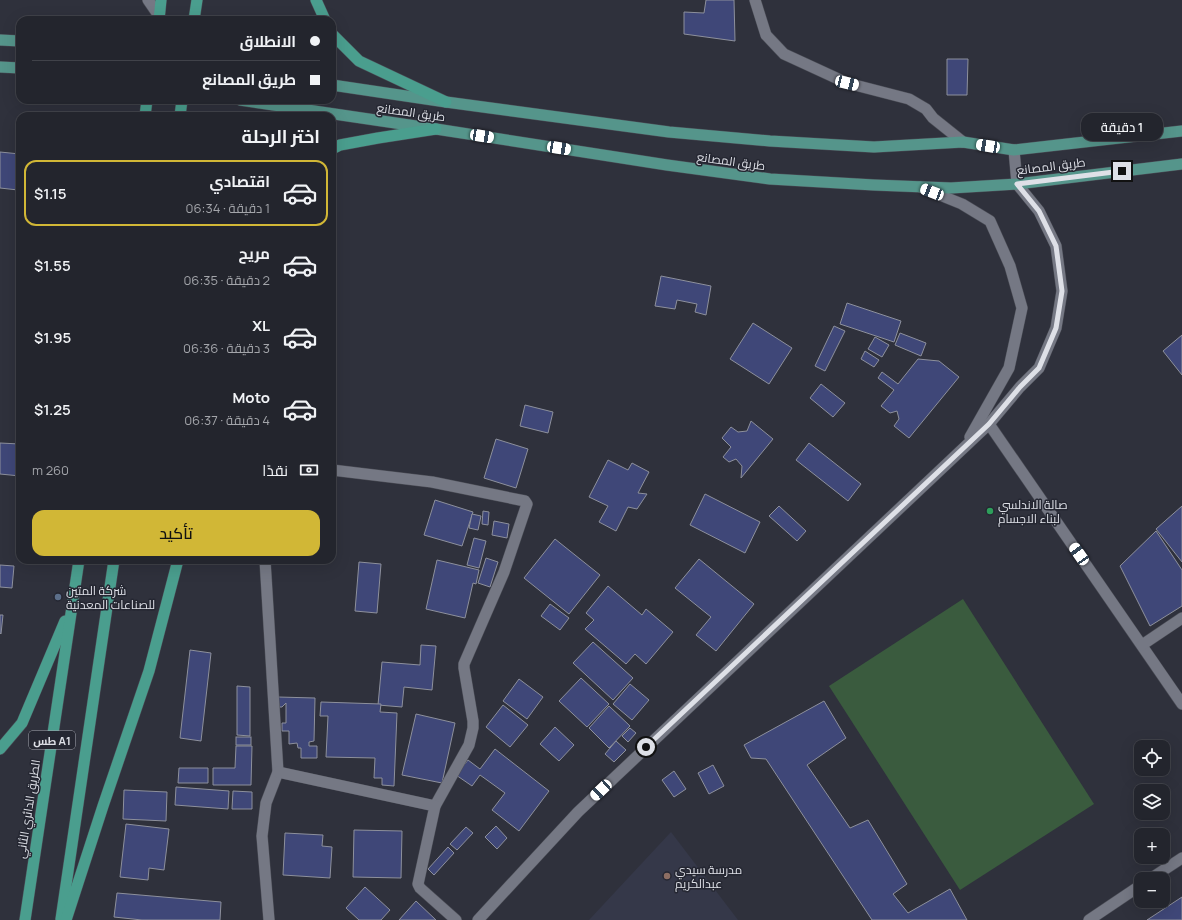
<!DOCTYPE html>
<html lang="ar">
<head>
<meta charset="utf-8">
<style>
	:root { --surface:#23252d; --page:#2b2d35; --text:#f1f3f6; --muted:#a3a5aa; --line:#404249; --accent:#d1b736 }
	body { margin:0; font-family:Manrope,Cairo,sans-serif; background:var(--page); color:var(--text); direction:rtl; height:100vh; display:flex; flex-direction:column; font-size:15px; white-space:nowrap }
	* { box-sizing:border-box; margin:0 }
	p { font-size:13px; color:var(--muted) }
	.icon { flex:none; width:22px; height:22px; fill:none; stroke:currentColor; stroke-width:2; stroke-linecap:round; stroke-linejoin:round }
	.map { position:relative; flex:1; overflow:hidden; direction:ltr }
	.drawer { position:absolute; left:16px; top:112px; width:320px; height:452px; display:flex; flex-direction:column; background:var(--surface); border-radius:12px; box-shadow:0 4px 16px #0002,0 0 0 1px var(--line); direction:rtl }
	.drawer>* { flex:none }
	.hud { position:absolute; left:16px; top:16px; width:320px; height:88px; border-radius:12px; box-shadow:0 4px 16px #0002,0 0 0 1px var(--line); direction:rtl; display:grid; align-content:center; height:88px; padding:0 16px; background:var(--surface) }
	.fabs { position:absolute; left:1134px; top:740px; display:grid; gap:8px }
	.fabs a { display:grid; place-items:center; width:36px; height:36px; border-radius:8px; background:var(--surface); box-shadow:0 4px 16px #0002,0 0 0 1px var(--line); font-size:20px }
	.end { position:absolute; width:18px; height:18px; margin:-9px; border:5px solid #dee0e7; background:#111; box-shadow:0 0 0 2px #111 }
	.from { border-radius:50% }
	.bubble { position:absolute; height:28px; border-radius:12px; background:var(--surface); box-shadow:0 4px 16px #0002,0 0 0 1px var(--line); font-size:13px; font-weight:600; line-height:28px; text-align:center; direction:rtl }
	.car { position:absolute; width:12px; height:24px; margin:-12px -6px; border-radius:5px; box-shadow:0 0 3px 1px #0007; background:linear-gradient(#fff 24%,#345 0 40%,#fff 0 76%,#345 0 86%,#fff 0) }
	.hud b { display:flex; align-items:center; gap:14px; height:38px; font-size:15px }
	.hud b+b { border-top:1px solid var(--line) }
	.hud i { width:10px; height:10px; background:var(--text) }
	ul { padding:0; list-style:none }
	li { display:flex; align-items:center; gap:12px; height:66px; margin:0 8px 6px; padding:0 8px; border:2px solid transparent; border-radius:12px }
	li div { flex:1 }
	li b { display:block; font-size:15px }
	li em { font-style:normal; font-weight:600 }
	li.active { border-color:var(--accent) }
	li>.icon { width:36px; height:36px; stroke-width:1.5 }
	h2 { padding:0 16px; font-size:18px; line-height:48px }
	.pay { display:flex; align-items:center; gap:10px; height:44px; padding:0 16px; font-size:15px }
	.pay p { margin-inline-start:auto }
	.button { display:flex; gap:8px; margin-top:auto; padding:8px 16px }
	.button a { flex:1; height:46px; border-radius:12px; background:var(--accent); color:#111; font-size:16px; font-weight:600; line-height:46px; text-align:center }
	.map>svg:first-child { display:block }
</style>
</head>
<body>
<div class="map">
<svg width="1182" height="920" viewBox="0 0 1182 920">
	<rect width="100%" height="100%" fill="#2f313c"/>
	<path fill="#353849" d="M671 832 738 920H589Z"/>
	<path fill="#3a5b3e" d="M963 599 1094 804 960 890 829 686Z"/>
	<g fill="#3f4778" stroke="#8d909c">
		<path d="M706 0H734L735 41 684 34V12L704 13Z"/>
		<path d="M947 59H968L967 95H947Z"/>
		<path d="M0 152 20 154V173L18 190 0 188Z"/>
		<path d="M661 276 711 286 706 315 695 312 697 304 677 300 675 309 655 306Z"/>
		<path d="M847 303 901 321 894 342 840 324Z"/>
		<path d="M753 323 792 348 769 384 730 359Z"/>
		<path d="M834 326 845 331 825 371 815 366Z"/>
		<path d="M900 333 926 343 921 356 895 345Z"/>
		<path d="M1182 335V375L1163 351Z"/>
		<path d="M875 337 889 345 882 357 868 349Z"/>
		<path d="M865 351 879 360 874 367 861 359Z"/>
		<path d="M918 359 939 361 959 377 909 438 894 426 899 419 897 411 890 413 881 406 894 390 878 378 882 372 898 384Z"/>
		<path d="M821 384 845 403 833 417 810 398Z"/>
		<path d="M525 405 553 412 548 433 520 426Z"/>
		<path d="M751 421 773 439 741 478 742 466 736 459 729 462 723 457 731 447 722 438 731 427 738 432 747 431Z"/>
		<path d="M496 439 528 449 516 488 484 478Z"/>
		<path d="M0 443 20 444V476L0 474Z"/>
		<path d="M809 443 861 484 848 501 796 460Z"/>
		<path d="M608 460 628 470 632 463 649 472 638 493 647 494 637 509 628 507 616 531 599 522 608 506 589 497Z"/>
		<path d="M705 494 760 522 745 553 690 525Z"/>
		<path d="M435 500 473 512 462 546 424 535Z"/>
		<path d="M779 506 806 531 797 541 769 516Z"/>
		<path d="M1182 506V562L1156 529Z"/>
		<path d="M483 511 489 512 488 525 482 524Z"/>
		<path d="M472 514 481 516 478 530 469 528Z"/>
		<path d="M494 521 509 524 507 538 492 535Z"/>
		<path d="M1156 531 1182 570V606L1150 626 1120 566Z"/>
		<path d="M474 538 486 541 479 568 467 565Z"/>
		<path d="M555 539 600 575 569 614 524 578Z"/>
		<path d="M486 558 498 562 490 587 478 583Z"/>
		<path d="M699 559 754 604 716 651 696 635 711 617 675 588Z"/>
		<path d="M437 560 479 570 476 584 473 583 465 618 426 609Z"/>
		<path d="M359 562 381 564 377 613 355 611Z"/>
		<path d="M0 565 14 566 12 588 0 587Z"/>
		<path d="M608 586 642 615 646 609 673 632 646 664 635 654 626 664 585 629 594 620 586 613Z"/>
		<path d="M550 604 569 618 560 630 541 616Z"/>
		<path d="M0 615H3L1 634 0 633Z"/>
		<path d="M593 642 633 678 613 700 573 663Z"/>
		<path d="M421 645 436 646 432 690 404 687 402 707 378 705 382 662 420 665Z"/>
		<path d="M190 650 211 653 201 741 180 738Z"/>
		<path d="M581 678 609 704 587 727 559 701Z"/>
		<path d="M519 679 543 697 527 719 503 701Z"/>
		<path d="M630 684 649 700 632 720 613 704Z"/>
		<path d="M237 686 250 687V736L237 735Z"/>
		<path d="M278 697 315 698 314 741 309 742V746H317V758H301V748H298L297 743 289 744V731H282V723H286V703L282 707H278Z"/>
		<path d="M824 701 846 738 807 765 850 828 868 820 907 884 893 894 908 913 950 889 967 920H872L766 759 751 758 744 745Z"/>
		<path d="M321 702 381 704 380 712 397 713 394 786 382 785V778H374L375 758 326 757 328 716H320Z"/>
		<path d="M503 705 528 725 510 747 486 727Z"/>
		<path d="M609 706 630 726 609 748 589 728Z"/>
		<path d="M416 714 455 723 442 783 402 775Z"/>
		<path d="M555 727 574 745 559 761 540 744Z"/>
		<path d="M630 728 636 733 628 742 622 736Z"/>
		<rect x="236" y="737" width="15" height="8"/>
		<path d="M616 741 626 750 614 762 605 754Z"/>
		<path d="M236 746H252L251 785H213V768H235Z"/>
		<path d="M495 749 549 791 519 831 492 810 505 793 480 775 472 786 456 775 468 760 480 769Z"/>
		<path d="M713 765 724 786 709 794 698 773Z"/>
		<path d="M179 768H208V783H178Z"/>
		<path d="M674 771 686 789 674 797 662 780Z"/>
		<path d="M176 787 229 791 228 809 175 805Z"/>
		<path d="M124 790 167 792 166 821 123 819Z"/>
		<path d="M233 791 252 792V809H232Z"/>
		<path d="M126 824 169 829 164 870 149 868 148 880 120 877Z"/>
		<path d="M496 826 507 838 497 849 485 837Z"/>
		<path d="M466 827 473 833 457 850 450 844Z"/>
		<path d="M354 830 402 831 401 878 353 877Z"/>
		<path d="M285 833 323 835 322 846 332 847 330 878 283 875Z"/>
		<path d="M448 847 454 853 434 875 428 869Z"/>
		<path d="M365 887 390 910 381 920H359L346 908Z"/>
		<path d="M117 893 221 902 220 920H142L114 917Z"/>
		<path d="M1182 897V920H1147Z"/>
		<path d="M416 901 436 920H399Z"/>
	</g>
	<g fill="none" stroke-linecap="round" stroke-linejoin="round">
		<defs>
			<g id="minor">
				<path d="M148 0 159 16"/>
				<path d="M755 0 766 35 784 54 847 83 909 99 926 109 933 118 963 142"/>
				<path d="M920 187 962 204 990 221 1010 266 1022 308 1009 368 970 437"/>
				<path d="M989 424 1182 704"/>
				<path d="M332 470 432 482 525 501 527 504 504 572 464 664V668L473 721V728L469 745 435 806"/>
				<path d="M265 560 278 772 266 803 262 836 269 920"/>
				<path d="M1142 645 1182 618"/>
				<path d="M278 772 435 806 418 884 420 888 456 920"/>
				<path d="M1150 879 1182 858"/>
				<path d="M478 920 578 812 989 424 1020 387 1039 368 1056 328 1062 291 1056 246 1039 211 1017 184 1014 150"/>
				<path d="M1089 920 1141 885"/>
			</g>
			<g id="primary">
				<path d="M0 40 20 41"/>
				<path d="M0 67 20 68"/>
				<path d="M332 85 446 102 669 132 770 141 874 147 963 142 1014 150 1182 131"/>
				<path d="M240 100 436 129 667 165 770 179 874 185 951 188 1017 184 1182 164"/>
			</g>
			<g id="trunk">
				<path d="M316 0 325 20"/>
				<path d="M159 20 161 0"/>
				<path d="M194 20 197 0"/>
				<path d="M332 34 359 61 446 102"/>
				<path d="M145 116 147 100"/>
				<path d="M180 116 182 100"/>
				<path d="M332 149 340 145 378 138 436 129"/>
				<path d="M0 749 22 723 65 621"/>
				<path d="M61 919 114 560"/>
				<path d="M25 920 79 560"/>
				<path d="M66 920 103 806 149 671 178 560"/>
			</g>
		</defs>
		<use href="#minor" stroke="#4b4d56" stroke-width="12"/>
		<use href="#primary" stroke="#4b4d56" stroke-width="12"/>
		<use href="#trunk" stroke="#4b4d56" stroke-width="12"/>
		<use href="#minor" stroke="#757884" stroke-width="11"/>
		<use href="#primary" stroke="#55958b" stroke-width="11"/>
		<use href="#trunk" stroke="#4a9e8e" stroke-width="11"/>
	</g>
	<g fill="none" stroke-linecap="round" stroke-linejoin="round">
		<path stroke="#dee0e7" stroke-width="5" d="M646 747 989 424 1020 387 1039 368 1056 328 1062 291 1056 246 1039 211 1017 184 1122 171"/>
	</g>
	<circle fill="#2e9e5b" stroke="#252732" stroke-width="1.5" cx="990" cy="511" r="4"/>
	<circle fill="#5c6f8a" stroke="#252732" stroke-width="1.5" cx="58" cy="597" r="4"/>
	<circle fill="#8d6e63" stroke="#252732" stroke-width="1.5" cx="667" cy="876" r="4"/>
	<g text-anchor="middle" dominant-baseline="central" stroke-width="3" stroke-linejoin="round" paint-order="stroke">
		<rect fill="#252732" stroke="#a6a8b1" stroke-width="1" x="29" y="731" width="46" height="18" rx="3"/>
		<g font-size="11" font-weight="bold" fill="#dee0e7">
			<text x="52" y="740">طس A1</text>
		</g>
		<g font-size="12" fill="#dee0e7" stroke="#252732">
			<text transform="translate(411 112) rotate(8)">طريق المصانع</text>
			<text transform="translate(731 161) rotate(8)">طريق المصانع</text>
			<text transform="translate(1051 166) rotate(-7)">طريق المصانع</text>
			<text transform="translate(28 809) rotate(-81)">الطريق الدائري الثاني</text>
		</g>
		<g font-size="12" fill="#dee0e7" stroke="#252732" text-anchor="start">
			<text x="998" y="504">صالة الاندلسي<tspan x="998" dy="14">لبناء الاجسام</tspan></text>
			<text x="66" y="590">شركة المتين<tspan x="66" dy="14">للصناعات المعدنية</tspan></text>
			<text x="675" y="869">مدرسة سيدي<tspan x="675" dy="14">عبدالكريم</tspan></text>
		</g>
	</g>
</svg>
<div class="fabs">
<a><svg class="icon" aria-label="locate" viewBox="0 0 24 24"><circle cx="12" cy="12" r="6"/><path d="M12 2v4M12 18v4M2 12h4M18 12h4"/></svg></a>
<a><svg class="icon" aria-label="layers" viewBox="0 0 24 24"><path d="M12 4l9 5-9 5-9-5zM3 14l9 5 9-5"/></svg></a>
<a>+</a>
<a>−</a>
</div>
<i class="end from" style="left:646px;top:747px"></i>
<i class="end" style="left:1122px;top:171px"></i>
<div class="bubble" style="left:1081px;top:113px;width:82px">1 دقيقة</div>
<i class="car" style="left:847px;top:83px;rotate:104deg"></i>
<i class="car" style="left:482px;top:136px;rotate:99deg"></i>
<i class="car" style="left:988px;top:146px;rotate:279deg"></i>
<i class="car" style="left:559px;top:148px;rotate:99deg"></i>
<i class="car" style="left:932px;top:192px;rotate:291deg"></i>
<i class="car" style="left:1079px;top:554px;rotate:325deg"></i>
<i class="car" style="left:601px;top:790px;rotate:227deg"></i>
<div class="hud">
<b><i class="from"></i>الانطلاق</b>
<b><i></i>طريق المصانع</b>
</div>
<section class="drawer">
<h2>اختر الرحلة</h2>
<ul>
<li class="active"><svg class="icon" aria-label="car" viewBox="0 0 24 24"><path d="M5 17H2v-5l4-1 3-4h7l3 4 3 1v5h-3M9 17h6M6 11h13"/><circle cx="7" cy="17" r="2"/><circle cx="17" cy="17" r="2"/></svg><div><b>اقتصادي</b><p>1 دقيقة · 06:34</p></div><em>$1.15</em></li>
<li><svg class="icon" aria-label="car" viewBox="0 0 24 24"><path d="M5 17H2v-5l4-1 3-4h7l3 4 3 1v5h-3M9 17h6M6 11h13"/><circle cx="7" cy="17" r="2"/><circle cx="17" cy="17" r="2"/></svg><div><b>مريح</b><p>2 دقيقة · 06:35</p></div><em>$1.55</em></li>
<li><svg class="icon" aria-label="car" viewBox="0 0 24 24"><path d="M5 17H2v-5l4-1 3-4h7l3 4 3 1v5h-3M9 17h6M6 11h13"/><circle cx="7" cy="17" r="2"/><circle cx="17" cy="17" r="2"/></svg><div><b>XL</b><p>3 دقيقة · 06:36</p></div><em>$1.95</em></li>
<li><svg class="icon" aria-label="car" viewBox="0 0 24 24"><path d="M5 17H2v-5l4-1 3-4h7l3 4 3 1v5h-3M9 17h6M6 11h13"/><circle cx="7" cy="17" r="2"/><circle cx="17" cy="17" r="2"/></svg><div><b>Moto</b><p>4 دقيقة · 06:37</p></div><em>$1.25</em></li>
</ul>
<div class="pay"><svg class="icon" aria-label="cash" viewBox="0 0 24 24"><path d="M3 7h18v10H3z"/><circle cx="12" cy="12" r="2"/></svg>نقدًا<p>260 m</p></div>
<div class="button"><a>تأكيد</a></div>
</section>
</div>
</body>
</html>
